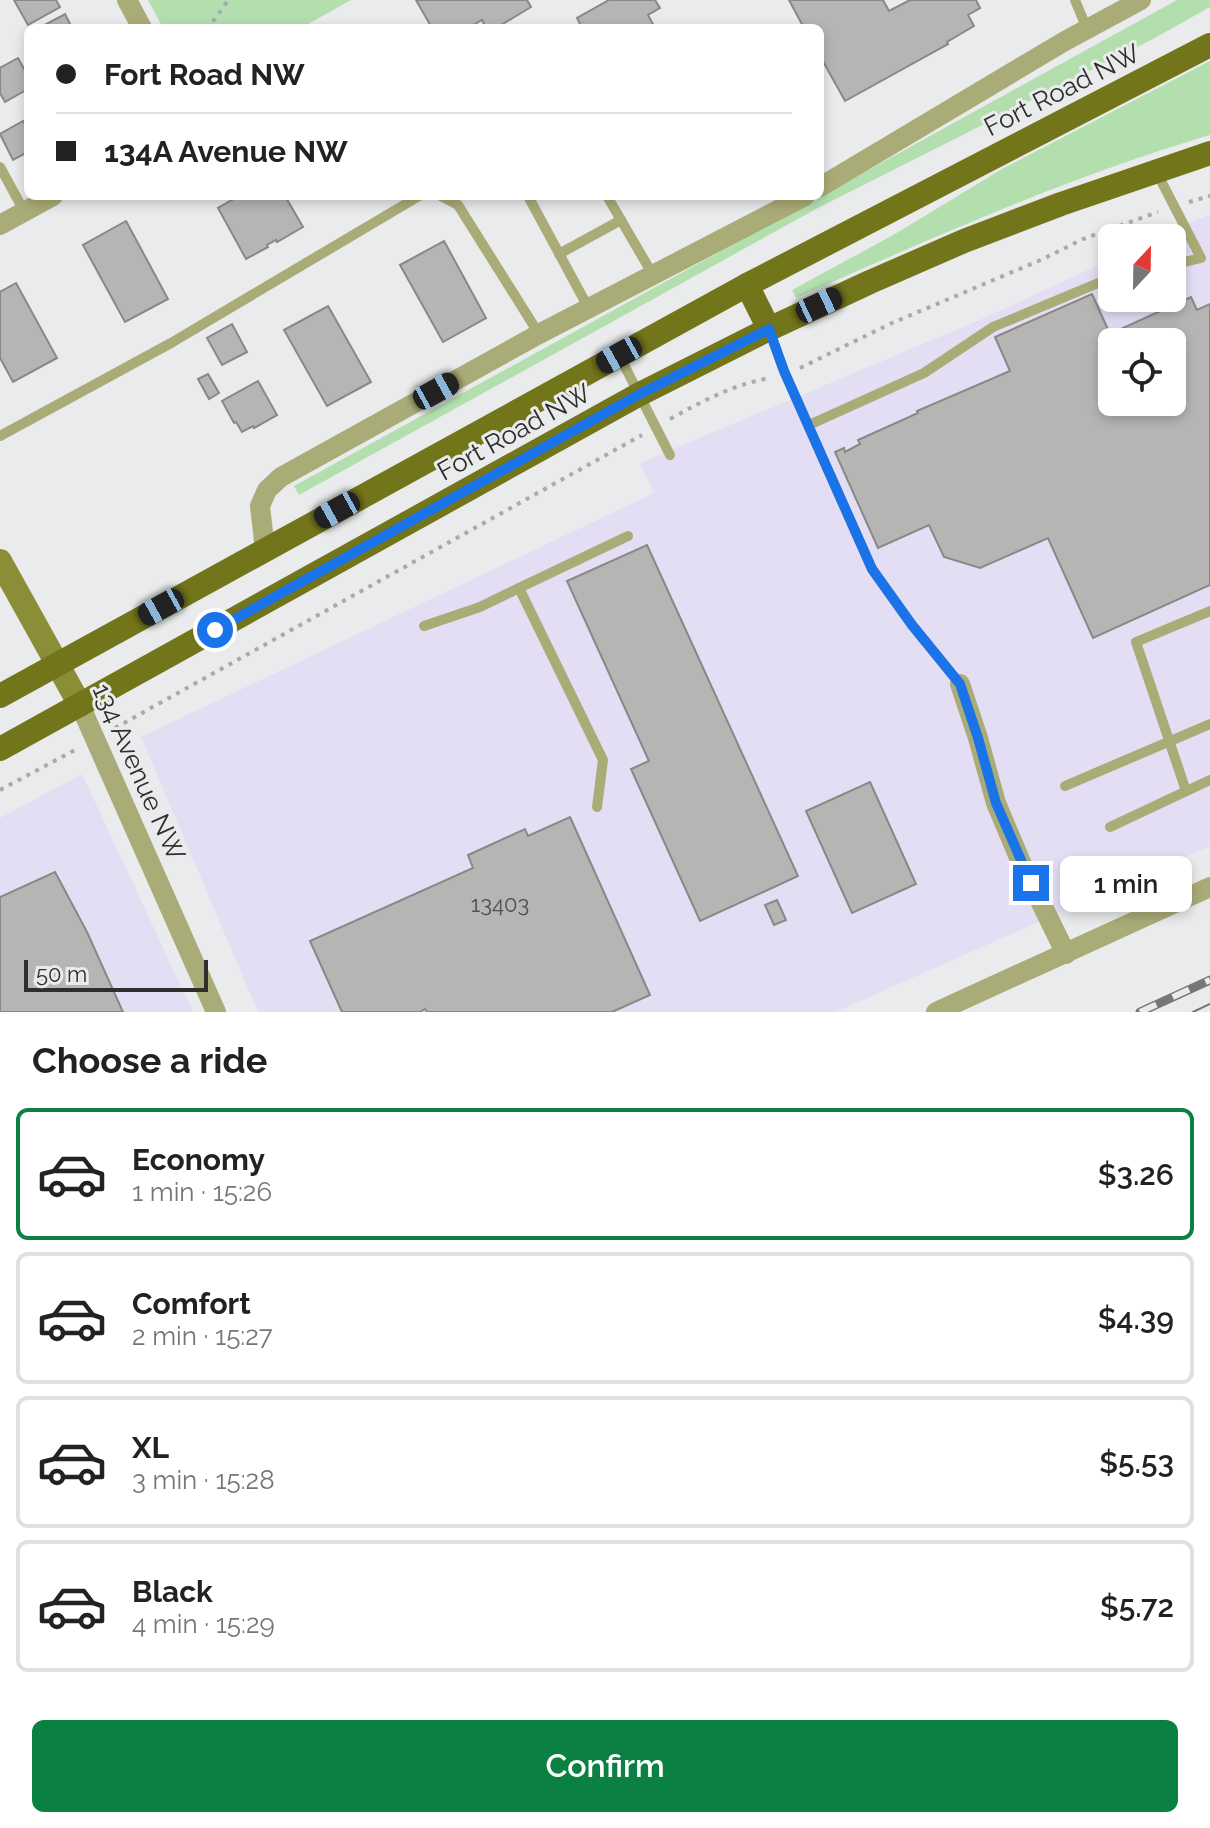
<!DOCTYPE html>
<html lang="en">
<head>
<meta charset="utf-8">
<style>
	:root { --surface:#fff; --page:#f6f6f6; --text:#222; --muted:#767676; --line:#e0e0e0; --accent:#0b8043 }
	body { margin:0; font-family:Raleway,sans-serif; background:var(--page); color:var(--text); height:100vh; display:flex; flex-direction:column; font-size:30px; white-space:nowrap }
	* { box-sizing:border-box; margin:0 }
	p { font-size:26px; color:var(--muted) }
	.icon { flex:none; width:44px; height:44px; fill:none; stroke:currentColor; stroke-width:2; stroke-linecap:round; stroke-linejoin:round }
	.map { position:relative; height:1012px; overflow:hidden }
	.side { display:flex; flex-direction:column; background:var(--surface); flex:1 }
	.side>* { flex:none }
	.banner { position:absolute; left:24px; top:24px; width:800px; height:176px; border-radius:12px; box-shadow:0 4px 12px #0003; display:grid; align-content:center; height:176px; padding:0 32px; background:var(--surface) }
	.needle { width:52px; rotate:22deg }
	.fabs { position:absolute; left:1098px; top:224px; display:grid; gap:16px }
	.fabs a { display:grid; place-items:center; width:88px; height:88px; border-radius:12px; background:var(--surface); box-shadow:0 4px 12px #0003; font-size:40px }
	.scale { position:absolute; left:24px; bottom:20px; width:184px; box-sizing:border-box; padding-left:8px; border:4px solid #2e2e2f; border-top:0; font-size:22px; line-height:28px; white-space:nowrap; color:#2e2e2f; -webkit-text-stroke:6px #eaebec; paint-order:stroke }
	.end { position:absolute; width:36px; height:36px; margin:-18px; border:10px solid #1a73e8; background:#fff; box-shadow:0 0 0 4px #fff }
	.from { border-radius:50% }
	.bubble { position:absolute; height:56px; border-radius:12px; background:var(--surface); box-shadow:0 4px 12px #0003; font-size:26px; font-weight:600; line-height:56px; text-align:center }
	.car { position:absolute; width:24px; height:48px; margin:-24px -12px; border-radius:10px; box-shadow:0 0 6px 2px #0007; background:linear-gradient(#222 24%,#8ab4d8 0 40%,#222 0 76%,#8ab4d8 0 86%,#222 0) }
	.banner b { display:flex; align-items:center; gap:28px; height:76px; font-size:30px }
	.banner b+b { border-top:2px solid var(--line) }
	.banner i { width:20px; height:20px; background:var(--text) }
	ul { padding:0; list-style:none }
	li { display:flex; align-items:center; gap:24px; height:132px; margin:0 16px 12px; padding:0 16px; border:4px solid var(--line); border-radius:12px }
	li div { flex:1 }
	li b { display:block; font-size:30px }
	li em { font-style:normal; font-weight:600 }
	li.current { border-color:var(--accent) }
	li>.icon { width:72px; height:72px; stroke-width:1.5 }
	h2 { padding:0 32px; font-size:36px; line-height:96px }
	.primary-button { display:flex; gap:16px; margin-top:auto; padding:16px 32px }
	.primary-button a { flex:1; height:92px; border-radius:12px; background:var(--accent); color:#fff; font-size:32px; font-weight:600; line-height:92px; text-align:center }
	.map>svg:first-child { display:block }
</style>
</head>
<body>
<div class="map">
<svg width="1210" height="1012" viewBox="0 0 1210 1012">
	<rect width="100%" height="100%" fill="#eaebec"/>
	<g fill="#e3def4" fill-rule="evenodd">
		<path d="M1210 214V846L835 1012H258L141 737 654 493 640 463 982 319 1112 259V298H1172V238H1158ZM1112 342H1172V402H1112Z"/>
		<path d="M82 774 193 1012H0V818Z"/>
	</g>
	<g fill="#b3dfaf">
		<path d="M148 0H351L301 28H163Z"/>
		<path d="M1177 0H1210V7L1153 39 816 209 299 495 294 486Z"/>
		<path d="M1210 61V135C1068 177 932 238 796 298L792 290 895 234 1002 169Z"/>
	</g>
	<g fill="#b6b5b4" stroke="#898888" stroke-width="2" fill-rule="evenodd">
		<path d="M14 0H56L60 7 28 25Z"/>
		<path d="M416 0H527L531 7 496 28H486L482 20 468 28H432Z"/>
		<path d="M609 0H655L660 8 648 15 655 28H582L577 18Z"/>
		<path d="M789 0H883L889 11 910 0H976L980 8 968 15 974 26 947 42 948 44 845 101 820 56V28H804Z"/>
		<path d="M65 14 72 28H39Z"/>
		<path d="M18 58 28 76V89L5 102 0 93V68Z"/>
		<path d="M23 121 28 129V152L13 160 0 134Z"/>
		<path d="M239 196 242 198 246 196H285L303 227 277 242 276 240 267 245 268 247 246 259 218 208Z"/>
		<path d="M126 221 168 299 125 322 83 245Z"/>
		<path d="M444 241 486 318 443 342 400 265Z"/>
		<path d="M16 283 57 358 13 382 0 358V292Z"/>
		<path d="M1092 294 1110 334 1191 297 1197 310 1210 304V585L1093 638 1048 538 980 568 944 557 929 525 878 548 835 452 844 448 845 452 860 444 858 440 918 413 917 411 1010 371 995 337ZM1112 342H1172V402H1112Z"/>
		<path d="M328 306 371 382 327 406 284 330Z"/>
		<path d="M232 324 247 352 222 365 207 338Z"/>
		<path d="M208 374 219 393 209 399 198 379Z"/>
		<path d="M258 381 277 415 254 428 253 426 242 432 236 422 234 423 222 401Z"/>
		<path d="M647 545 798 876 700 921 631 769 649 761 567 581Z"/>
		<path d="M870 782 916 884 852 913 806 811Z"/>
		<path d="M570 817 650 995 612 1012H427L425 1009 420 1012H342L310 941 473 868 468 855 525 829 528 836Z"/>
		<path d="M55 872 87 932 123 1012H0V897Z"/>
		<path d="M777 900 786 920 774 925 765 905Z"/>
	</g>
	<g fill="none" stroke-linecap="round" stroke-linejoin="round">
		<g stroke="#a9aaab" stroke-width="4" stroke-dasharray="4 6" stroke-linecap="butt">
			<path d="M205 28 215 19 228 0"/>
			<path d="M1189 202 1210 196"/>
			<path d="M800 368 892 323 1043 259 1083 239 1158 212"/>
			<path d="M670 419C705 400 730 386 769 378"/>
			<path d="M115 728 642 435"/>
			<path d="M0 790 75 750"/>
		</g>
		<g stroke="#aaac77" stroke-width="10">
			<path d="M1075 0 1087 29"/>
			<path d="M0 167 24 211"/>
			<path d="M1157 173 1201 258 1172 265"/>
			<path d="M441 196 458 205 539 334"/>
			<path d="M528 196 589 309"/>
			<path d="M607 196 653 275"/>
			<path d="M559 254 621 220"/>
			<path d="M769 330 784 371 872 569 912 625 960 684"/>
			<path d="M620 357 670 455"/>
			<path d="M809 425 924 373 993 327 1103 281 1112 279"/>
			<path d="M0 436 171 343 419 196"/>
			<path d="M519 588 628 536"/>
			<path d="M424 626 480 607 519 588 603 760 597 807"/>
			<path d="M1065 786 1210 724"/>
			<path d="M1186 791 1136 642 1210 611"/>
			<path d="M1110 827 1210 780"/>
		</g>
		<g stroke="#aaac77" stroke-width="20">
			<path d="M127 0 142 28"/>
			<path d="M820 187 1065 41 1141 0"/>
			<path d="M0 225 53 196"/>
			<path d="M265 550 260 506 267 490 281 477 539 334 805 196"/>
			<path d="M960 684 978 738 996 803 1020 860 1066 954"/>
			<path d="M80 705 216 1012"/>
			<path d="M936 1012 1210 887"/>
		</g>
		<path stroke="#8b8d37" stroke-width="24" d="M0 561 80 705"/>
		<g stroke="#73751a" stroke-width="24">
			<path d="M747 285 769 329"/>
			<path d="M0 696 747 285 1210 45"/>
			<path d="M0 749 638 395 769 329 870 282 964 241 1061 204 1210 153"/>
		</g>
		<path stroke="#767778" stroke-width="2" d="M1193 1012 1210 1004"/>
		<defs>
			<path id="rail" d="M1140 1012 1210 980"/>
		</defs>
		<use href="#rail" stroke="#767778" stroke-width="9"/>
		<use href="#rail" stroke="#eaebec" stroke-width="6" stroke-dasharray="18" stroke-linecap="butt"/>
	</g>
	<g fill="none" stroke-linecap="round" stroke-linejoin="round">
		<path stroke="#1a73e8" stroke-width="10" d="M215 630 638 395 769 329 784 371 872 569 912 625 960 684 978 738 996 803 1031 883"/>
	</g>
	<g text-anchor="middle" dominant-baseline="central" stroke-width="6" stroke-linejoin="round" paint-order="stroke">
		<g font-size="22" fill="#505050">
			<text x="500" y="904">13403</text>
		</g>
		<g font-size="26" fill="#2e2e2f" stroke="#eaebec">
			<text transform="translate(1062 90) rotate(-27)">Fort Road NW</text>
			<text transform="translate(514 432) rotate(-29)">Fort Road NW</text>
			<text transform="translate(139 772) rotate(66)">134 Avenue NW</text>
		</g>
	</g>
</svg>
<div class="fabs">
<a><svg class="needle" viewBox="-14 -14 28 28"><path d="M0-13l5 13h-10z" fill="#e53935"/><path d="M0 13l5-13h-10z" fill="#767676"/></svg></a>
<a><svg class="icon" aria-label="locate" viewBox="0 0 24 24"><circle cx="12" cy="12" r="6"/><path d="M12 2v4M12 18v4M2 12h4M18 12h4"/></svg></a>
</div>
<div class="scale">50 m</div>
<i class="end from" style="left:215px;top:630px"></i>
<i class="end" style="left:1031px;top:883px"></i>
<div class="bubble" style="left:1060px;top:856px;width:132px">1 min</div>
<i class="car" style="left:819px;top:305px;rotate:65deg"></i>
<i class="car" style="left:619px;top:355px;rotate:241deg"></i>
<i class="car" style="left:436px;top:391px;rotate:61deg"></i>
<i class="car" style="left:337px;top:510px;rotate:241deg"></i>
<i class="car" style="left:161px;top:607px;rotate:241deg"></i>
<div class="banner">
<b><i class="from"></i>Fort Road NW</b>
<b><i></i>134A Avenue NW</b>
</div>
</div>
<section class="side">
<h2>Choose a ride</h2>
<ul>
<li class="current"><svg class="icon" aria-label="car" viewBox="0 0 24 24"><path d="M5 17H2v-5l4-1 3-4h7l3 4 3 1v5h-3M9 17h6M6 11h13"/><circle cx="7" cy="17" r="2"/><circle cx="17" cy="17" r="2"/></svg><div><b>Economy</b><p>1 min · 15:26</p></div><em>$3.26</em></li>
<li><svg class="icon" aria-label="car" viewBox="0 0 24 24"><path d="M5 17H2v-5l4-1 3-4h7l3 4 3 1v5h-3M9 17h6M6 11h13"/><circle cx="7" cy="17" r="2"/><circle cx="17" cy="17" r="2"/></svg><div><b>Comfort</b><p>2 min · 15:27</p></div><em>$4.39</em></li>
<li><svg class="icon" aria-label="car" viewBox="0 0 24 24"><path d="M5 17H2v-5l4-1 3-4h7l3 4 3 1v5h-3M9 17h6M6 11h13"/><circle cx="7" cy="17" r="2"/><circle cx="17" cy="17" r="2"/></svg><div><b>XL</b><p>3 min · 15:28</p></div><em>$5.53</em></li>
<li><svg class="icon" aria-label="car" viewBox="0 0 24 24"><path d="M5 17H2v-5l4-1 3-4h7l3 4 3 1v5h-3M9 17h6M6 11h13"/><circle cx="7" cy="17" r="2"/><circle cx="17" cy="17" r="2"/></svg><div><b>Black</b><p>4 min · 15:29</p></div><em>$5.72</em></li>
</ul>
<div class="primary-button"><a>Confirm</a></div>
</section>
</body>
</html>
